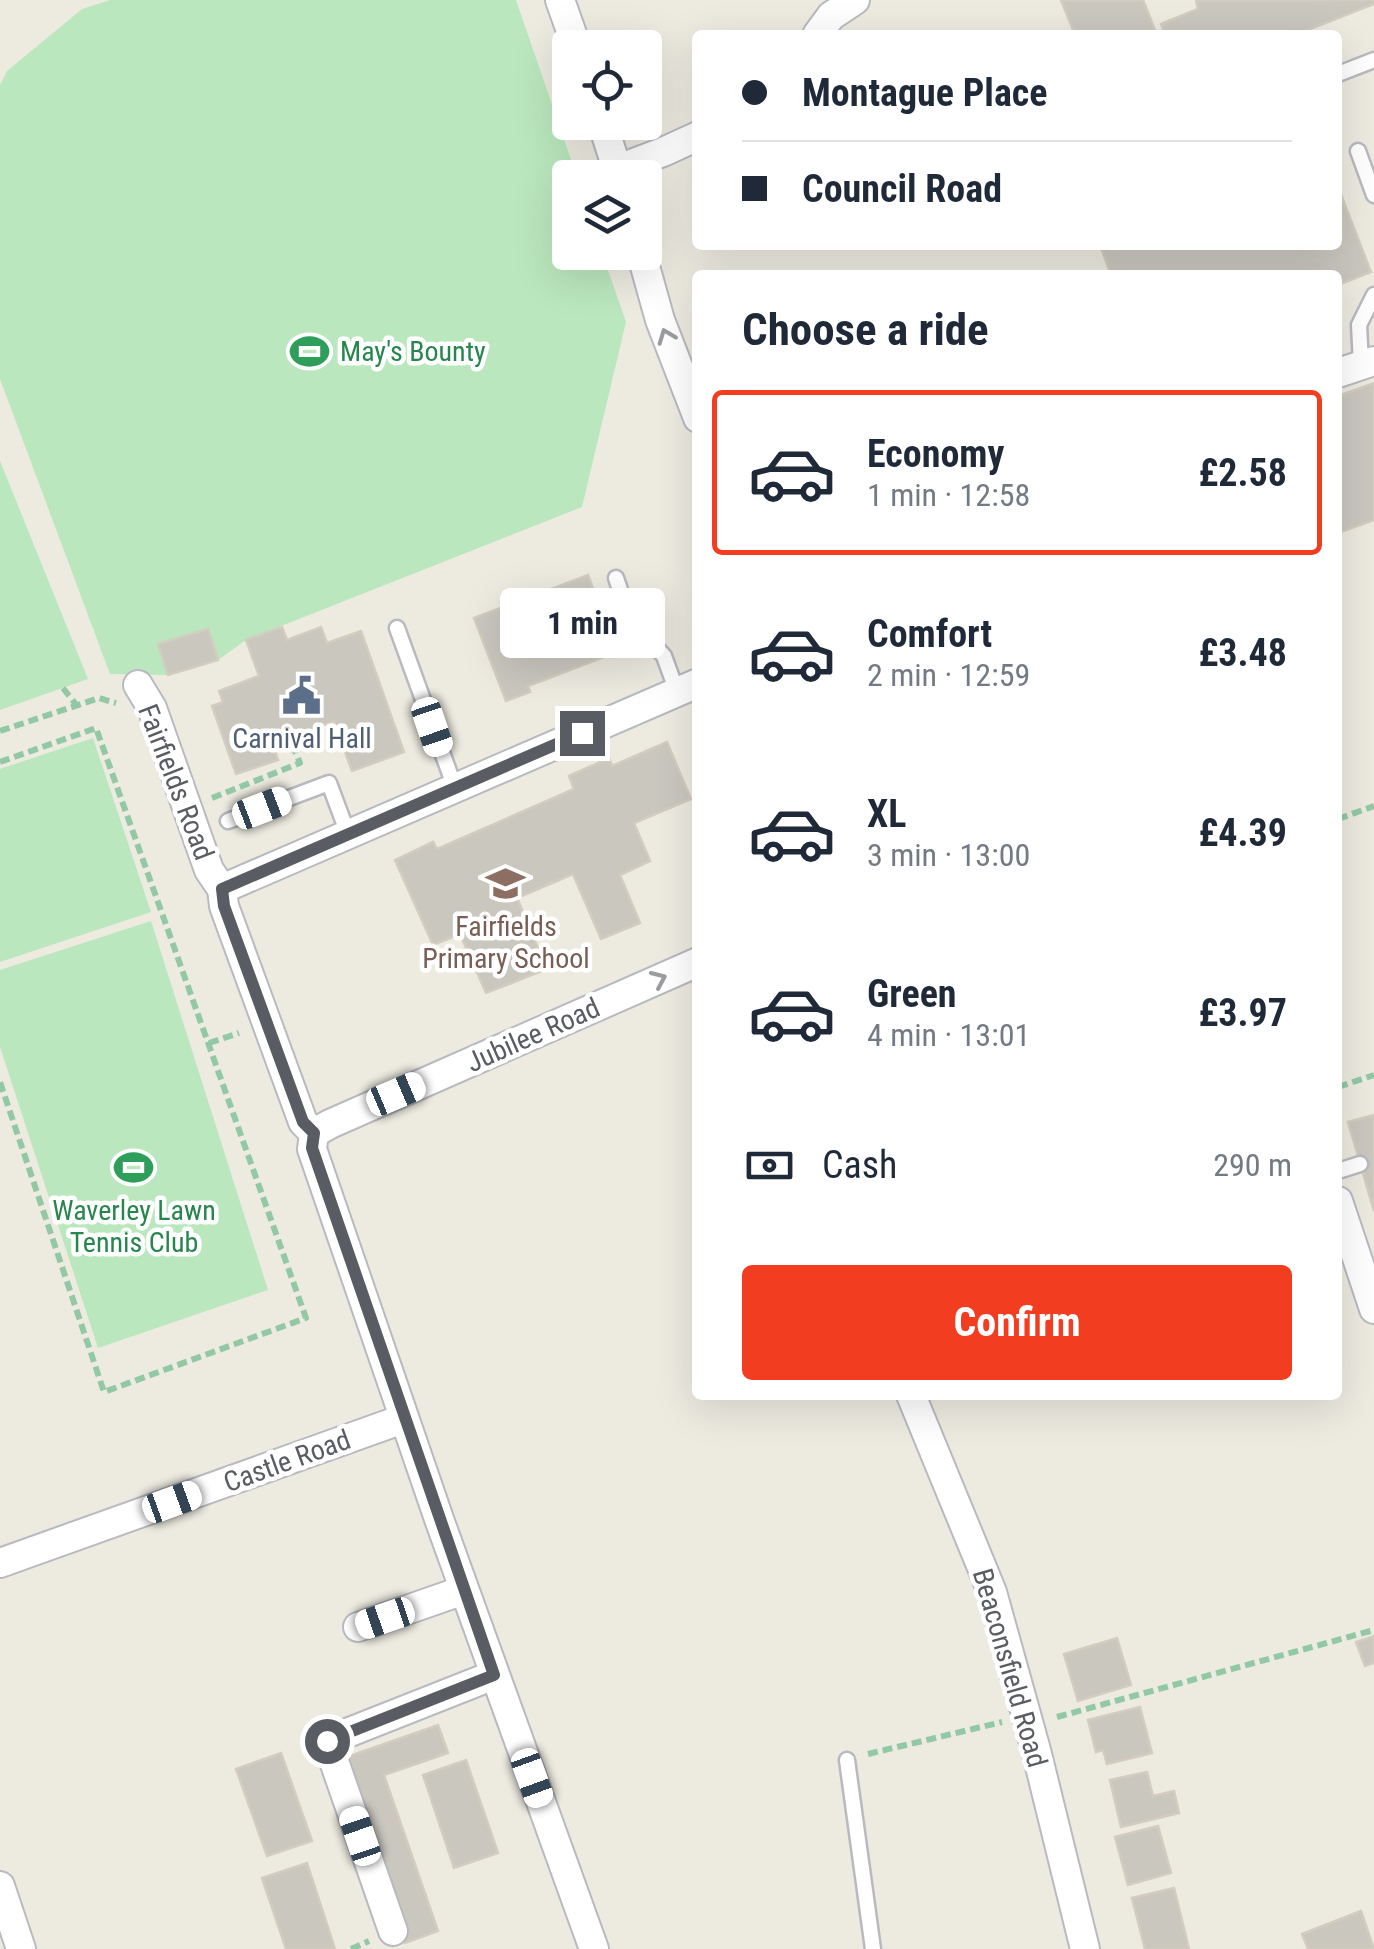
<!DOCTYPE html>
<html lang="en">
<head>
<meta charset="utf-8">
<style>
	:root { --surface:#fff; --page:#f2f2f3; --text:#1f2937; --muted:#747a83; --line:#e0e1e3; --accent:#f33d20 }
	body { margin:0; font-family:"Roboto Condensed",sans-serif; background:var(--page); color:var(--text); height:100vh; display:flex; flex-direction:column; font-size:38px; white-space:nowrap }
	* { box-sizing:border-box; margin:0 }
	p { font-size:32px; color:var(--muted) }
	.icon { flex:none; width:55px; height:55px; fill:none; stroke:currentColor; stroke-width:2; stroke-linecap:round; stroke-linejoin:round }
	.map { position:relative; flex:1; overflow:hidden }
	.panel { position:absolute; left:692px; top:270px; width:650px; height:1130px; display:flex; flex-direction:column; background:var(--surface); border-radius:10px; box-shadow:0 10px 40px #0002 }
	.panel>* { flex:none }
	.banner { position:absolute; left:692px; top:30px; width:650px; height:220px; border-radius:10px; box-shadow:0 10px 40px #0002; display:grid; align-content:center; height:220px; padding:0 50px; background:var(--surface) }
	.buttons { position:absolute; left:552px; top:30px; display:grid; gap:20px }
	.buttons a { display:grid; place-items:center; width:110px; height:110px; border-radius:10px; background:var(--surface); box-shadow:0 10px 40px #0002; font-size:50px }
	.end { position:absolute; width:45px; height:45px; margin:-22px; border:12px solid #595c62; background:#fff; box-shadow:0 0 0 5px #fff }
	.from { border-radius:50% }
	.bubble { position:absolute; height:70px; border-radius:10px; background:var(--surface); box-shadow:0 10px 40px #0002; font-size:32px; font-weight:700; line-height:70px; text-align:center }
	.car { position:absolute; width:30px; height:60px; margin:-30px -15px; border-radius:12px; box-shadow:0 0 8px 2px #0007; background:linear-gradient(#fff 24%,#345 0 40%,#fff 0 76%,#345 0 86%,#fff 0) }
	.banner b { display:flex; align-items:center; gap:35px; height:95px; font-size:38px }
	.banner b+b { border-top:2px solid var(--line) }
	.banner i { width:25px; height:25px; background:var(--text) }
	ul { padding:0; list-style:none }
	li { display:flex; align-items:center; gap:30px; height:165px; margin:0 20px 15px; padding:0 30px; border:5px solid transparent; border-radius:10px }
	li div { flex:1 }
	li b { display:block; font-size:38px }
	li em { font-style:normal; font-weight:700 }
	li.current { border-color:var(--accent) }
	li>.icon { width:90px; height:90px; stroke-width:1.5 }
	h2 { padding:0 50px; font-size:45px; line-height:120px }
	.pay { display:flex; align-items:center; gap:25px; height:110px; padding:0 50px; font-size:38px }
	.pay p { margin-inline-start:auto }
	.cta { display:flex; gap:20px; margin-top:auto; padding:20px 50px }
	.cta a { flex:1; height:115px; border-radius:10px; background:var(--accent); color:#fff; font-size:40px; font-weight:700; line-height:115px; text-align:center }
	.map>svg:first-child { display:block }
</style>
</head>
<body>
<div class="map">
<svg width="1374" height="1949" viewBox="0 0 1374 1949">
	<rect width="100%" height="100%" fill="#edebe0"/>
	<g fill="#bae7bd">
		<path d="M110 0H516L577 177 570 178V252L602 253 626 322 582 507 246 640 218 660 168 675 110 674 0 379V85L7 71 82 9Z"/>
		<path d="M0 461 88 679 0 710Z"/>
		<path d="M93 738 151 912 0 962V769Z"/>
		<path d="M151 921 268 1290 98 1348 0 1047V970Z"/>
	</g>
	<g fill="#cac7bf" stroke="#d2cdbe" stroke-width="2.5">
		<path d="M1061 0H1143L1157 35H1075Z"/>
		<path d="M1196 0H1374V4L1295 35H1165L1161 24 1198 9Z"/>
		<path d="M1338 187 1371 272 1338 285V275H1111L1100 245H1338Z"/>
		<path d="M1374 383V520L1338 533V396Z"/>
		<path d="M588 575 617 652 528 686 530 692 506 701 474 618Z"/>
		<path d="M282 627 287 640 321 627 327 643 361 631 404 752 352 771 334 721 272 743 278 760 236 774 212 706 223 702 219 691 259 676 246 640Z"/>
		<path d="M208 629 218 660 168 675 158 644Z"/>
		<path d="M667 742 691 799 634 823 650 861 620 875 640 923 601 939 573 874 517 898 547 969 486 993 460 934 433 945 395 860 433 842 437 849 574 789 569 776 609 758 612 766Z"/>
		<path d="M1374 1115V1211L1348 1122Z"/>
		<path d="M1374 1636V1663L1365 1666 1356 1642Z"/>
		<path d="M1117 1638 1131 1685 1078 1701 1064 1654Z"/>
		<path d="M1140 1707 1152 1753 1107 1764 1103 1750 1096 1752 1088 1720Z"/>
		<path d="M438 1725 448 1753 384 1775 438 1931 405 1943 341 1759Z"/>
		<path d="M281 1753 312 1841 267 1856 236 1769Z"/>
		<path d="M466 1760 498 1853 454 1868 423 1775Z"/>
		<path d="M1147 1772 1153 1796 1174 1791 1179 1813 1121 1827 1110 1780Z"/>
		<path d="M1158 1826 1171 1873 1128 1885 1115 1837Z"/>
		<path d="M307 1863 335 1949H286L262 1878Z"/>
		<path d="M1174 1888 1189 1949H1145L1132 1898Z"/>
		<path d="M1361 1911 1374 1949H1308L1302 1934Z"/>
	</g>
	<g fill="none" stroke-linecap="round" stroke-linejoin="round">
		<defs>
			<g id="service">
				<path d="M1338 74 1374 60"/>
				<path d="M1358 151 1374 195"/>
				<path d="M1361 364 1359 325 1374 295"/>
				<path d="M616 578 630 619 664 656 677 692"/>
				<path d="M397 628 455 788"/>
				<path d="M228 821 329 783 348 834"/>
				<path d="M1338 1171 1360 1164"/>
				<path d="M847 1760 873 1949"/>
			</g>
			<g id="minor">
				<path d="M560 0 577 48"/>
				<path d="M817 35 831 16 855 0"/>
				<path d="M602 122 620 178"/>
				<path d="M618 169 663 152 698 136"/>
				<path d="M641 252 660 320 698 418"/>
				<path d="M1338 373 1374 361"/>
				<path d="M138 685 152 708 209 870 222 889 224 906 303 1122 314 1133 312 1149 439 1519 594 1949"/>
				<path d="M222 889 698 683"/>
				<path d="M314 1133 330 1124 698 962"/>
				<path d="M1338 1201 1374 1309"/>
				<path d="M911 1395 992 1592 1036 1750 1085 1949"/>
				<path d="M0 1563 403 1419"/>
				<path d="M358 1627 464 1590"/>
				<path d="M0 1886 21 1949"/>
				<path d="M393 1931 327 1741 494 1675"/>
			</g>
		</defs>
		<use href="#service" stroke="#b8bac0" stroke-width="19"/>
		<use href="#minor" stroke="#b8bac0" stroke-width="32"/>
		<g stroke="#93c8a5" stroke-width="6" stroke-dasharray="10 5" stroke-linecap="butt">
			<path d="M63 688 78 707"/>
			<path d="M0 731 99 698 116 703"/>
			<path d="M0 762 96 728 306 1318 104 1392 0 1082"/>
			<path d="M212 798 300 763 289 737"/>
			<path d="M1338 819 1374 806"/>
			<path d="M209 1043 239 1033"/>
			<path d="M1338 1087 1374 1075"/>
			<path d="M1057 1717 1374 1630"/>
			<path d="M868 1754 1002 1722"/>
			<path d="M351 1949 369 1941"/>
		</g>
		<use href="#service" stroke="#fff" stroke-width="14"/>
		<use href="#minor" stroke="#fff" stroke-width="28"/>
	</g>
	<defs><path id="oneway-chevron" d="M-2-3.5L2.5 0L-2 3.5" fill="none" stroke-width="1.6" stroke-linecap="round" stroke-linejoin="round" transform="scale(2.5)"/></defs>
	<g stroke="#9b9da1">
		<use href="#oneway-chevron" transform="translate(666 336) rotate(-111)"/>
		<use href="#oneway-chevron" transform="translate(659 979) rotate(-24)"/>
	</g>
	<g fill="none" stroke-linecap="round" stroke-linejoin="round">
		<path stroke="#595c62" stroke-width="12" d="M327 1741 494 1675 312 1148 314 1133 303 1122 224 906 222 889 582 733"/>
	</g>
	<defs>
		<symbol id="stadium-bare" viewBox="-9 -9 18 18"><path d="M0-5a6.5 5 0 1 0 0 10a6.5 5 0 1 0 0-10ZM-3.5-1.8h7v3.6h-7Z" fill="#2e9e5b" stroke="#fff" stroke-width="2.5" paint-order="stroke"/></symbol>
		<symbol id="civic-bare" viewBox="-9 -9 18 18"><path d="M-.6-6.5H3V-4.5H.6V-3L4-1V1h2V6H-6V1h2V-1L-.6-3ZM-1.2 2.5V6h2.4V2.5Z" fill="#5c6f8a" stroke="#fff" stroke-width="2.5" paint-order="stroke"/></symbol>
		<symbol id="school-bare" viewBox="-9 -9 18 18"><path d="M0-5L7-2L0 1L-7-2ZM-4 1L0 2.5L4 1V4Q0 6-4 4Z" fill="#8d6e63" stroke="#fff" stroke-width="2.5" paint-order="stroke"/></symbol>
	</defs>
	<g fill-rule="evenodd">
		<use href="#stadium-bare" x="282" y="324" width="55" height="55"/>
		<use href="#civic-bare" x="274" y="668" width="55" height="55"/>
		<use href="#school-bare" x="478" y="856" width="55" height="55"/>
		<use href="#stadium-bare" x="106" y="1140" width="55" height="55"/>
	</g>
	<g text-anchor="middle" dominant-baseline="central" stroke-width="9" stroke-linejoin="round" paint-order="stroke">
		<g font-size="28" fill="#27864d" stroke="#fff" text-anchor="start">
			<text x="340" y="351">May's Bounty</text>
			<text x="134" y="1210" text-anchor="middle">Waverley Lawn<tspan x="134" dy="32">Tennis Club</tspan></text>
		</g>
		<g font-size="28" fill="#4e5e75" stroke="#fff">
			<text x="302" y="738">Carnival Hall</text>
		</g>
		<g font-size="28" fill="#595c62" stroke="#fff">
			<text transform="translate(176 782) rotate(69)">Fairfields Road</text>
			<text transform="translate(533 1035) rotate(-24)">Jubilee Road</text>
			<text transform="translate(287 1461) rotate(-20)">Castle Road</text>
			<text transform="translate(1010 1668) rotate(74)">Beaconsfield Road</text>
		</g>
		<g font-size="28" fill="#785e54" stroke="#fff">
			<text x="506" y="926">Fairfields<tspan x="506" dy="32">Primary School</tspan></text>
		</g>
	</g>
</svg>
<div class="buttons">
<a><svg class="icon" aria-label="locate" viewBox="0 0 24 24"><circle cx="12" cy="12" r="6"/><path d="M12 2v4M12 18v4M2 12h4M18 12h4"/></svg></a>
<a><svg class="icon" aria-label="layers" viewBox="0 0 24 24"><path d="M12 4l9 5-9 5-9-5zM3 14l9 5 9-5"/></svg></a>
</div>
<i class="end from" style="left:327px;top:1741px"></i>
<i class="end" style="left:582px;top:733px"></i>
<div class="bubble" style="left:500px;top:588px;width:165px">1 min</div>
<i class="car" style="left:432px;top:727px;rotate:161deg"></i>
<i class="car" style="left:262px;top:808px;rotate:69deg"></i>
<i class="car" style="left:396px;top:1094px;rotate:67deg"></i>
<i class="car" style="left:172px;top:1502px;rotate:70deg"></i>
<i class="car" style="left:385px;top:1618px;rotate:251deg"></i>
<i class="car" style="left:532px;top:1778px;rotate:160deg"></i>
<i class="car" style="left:360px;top:1836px;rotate:341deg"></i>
<div class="banner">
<b><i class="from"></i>Montague Place</b>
<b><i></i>Council Road</b>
</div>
<section class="panel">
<h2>Choose a ride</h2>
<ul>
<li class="current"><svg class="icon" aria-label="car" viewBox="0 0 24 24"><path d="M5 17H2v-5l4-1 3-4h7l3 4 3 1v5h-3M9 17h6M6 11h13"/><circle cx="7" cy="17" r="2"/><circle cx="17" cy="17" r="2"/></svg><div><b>Economy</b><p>1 min · 12:58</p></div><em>£2.58</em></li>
<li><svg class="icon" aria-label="car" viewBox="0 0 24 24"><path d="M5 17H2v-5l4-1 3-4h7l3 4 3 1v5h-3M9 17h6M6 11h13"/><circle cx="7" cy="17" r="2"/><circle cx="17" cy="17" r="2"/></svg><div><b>Comfort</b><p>2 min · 12:59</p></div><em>£3.48</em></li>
<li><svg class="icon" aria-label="car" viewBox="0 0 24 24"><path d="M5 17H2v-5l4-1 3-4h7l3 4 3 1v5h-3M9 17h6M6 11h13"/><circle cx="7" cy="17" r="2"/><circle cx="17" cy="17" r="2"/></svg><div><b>XL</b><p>3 min · 13:00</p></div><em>£4.39</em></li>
<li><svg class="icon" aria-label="car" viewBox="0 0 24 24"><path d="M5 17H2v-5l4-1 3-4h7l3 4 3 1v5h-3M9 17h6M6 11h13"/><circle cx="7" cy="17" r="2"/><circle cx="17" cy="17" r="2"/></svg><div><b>Green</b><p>4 min · 13:01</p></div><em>£3.97</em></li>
</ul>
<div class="pay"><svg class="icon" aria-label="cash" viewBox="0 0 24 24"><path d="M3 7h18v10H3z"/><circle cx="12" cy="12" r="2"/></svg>Cash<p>290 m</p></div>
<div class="cta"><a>Confirm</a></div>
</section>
</div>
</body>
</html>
